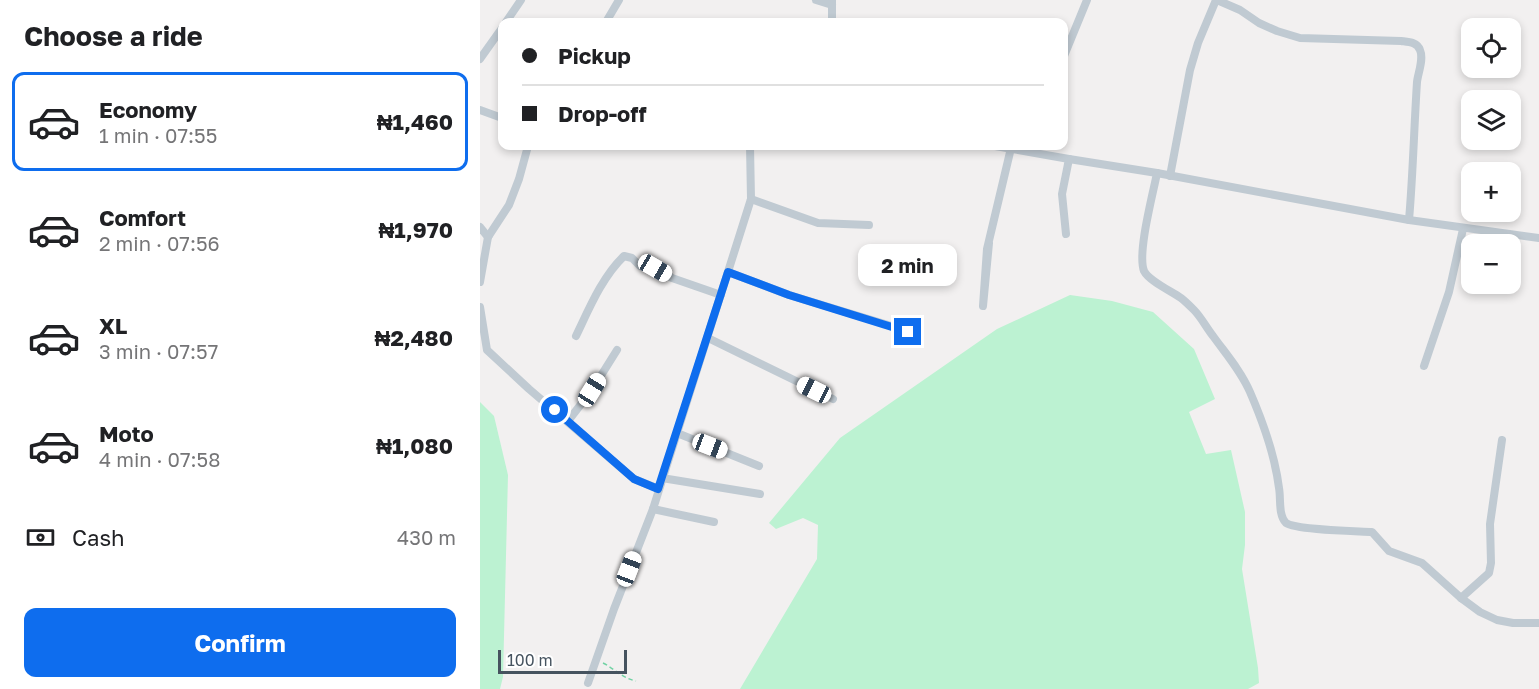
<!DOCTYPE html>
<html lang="en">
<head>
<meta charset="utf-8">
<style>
	:root { --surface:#fff; --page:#f6f6f6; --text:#202124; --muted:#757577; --line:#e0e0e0; --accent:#0e6dee }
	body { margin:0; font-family:"Golos Text",sans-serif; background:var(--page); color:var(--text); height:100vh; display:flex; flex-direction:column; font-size:22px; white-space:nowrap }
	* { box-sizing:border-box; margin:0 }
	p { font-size:20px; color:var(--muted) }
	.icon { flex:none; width:33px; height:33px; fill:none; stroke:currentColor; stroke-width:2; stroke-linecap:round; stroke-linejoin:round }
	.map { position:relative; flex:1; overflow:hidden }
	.details { display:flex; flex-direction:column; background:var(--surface); width:480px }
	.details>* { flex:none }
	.top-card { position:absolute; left:18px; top:18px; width:570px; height:132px; border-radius:12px; box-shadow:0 3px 9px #0003; display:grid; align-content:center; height:132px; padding:0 24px; background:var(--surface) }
	.controls { position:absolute; left:981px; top:18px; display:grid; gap:12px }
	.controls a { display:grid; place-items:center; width:60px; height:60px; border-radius:12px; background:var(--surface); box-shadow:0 3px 9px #0003; font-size:30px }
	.scale { position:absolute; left:18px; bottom:15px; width:129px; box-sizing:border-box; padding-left:6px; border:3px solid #46535f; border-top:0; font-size:16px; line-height:21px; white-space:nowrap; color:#46535f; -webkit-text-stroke:4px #fff; paint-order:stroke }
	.end { position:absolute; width:27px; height:27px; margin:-14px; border:8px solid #0e6dee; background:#fff; box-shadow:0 0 0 3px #fff }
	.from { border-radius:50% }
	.bubble { position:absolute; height:42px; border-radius:12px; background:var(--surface); box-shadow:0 3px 9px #0003; font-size:20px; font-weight:700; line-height:42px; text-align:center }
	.car { position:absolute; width:18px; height:36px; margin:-18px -9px; border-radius:8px; box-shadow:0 0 4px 2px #0007; background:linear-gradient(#fff 24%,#345 0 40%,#fff 0 76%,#345 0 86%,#fff 0) }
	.top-card b { display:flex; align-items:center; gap:21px; height:57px; font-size:22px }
	.top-card b+b { border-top:2px solid var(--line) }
	.top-card i { width:15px; height:15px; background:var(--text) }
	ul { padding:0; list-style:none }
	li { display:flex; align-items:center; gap:18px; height:99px; margin:0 12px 9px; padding:0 12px; border:3px solid transparent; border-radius:12px }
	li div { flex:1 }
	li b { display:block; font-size:22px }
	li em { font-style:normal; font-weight:700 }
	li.active { border-color:var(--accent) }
	li>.icon { width:54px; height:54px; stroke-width:1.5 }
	h2 { padding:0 24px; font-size:27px; line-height:72px }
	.pay { display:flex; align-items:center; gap:15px; height:66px; padding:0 24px; font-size:22px }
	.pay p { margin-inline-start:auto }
	.action { display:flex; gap:12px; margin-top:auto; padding:12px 24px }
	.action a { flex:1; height:69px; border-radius:12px; background:var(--accent); color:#fff; font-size:24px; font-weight:700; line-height:69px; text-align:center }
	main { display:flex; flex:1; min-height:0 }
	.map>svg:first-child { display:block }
</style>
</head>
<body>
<main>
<section class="details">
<h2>Choose a ride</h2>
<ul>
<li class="active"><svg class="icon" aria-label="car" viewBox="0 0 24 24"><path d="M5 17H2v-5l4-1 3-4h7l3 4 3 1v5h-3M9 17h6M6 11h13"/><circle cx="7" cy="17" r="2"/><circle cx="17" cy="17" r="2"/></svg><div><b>Economy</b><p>1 min · 07:55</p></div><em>₦1,460</em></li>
<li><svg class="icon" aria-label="car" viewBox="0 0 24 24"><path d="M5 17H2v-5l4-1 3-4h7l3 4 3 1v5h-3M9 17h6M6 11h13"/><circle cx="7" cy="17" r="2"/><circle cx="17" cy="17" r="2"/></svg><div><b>Comfort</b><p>2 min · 07:56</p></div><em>₦1,970</em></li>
<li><svg class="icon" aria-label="car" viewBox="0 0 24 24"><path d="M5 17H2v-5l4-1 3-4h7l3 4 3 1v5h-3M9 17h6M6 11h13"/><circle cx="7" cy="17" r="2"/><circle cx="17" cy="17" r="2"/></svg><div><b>XL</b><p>3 min · 07:57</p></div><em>₦2,480</em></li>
<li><svg class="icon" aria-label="car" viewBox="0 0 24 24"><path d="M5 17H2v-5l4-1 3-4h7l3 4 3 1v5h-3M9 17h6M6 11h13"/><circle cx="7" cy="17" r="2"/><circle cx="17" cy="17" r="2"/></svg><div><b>Moto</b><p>4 min · 07:58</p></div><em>₦1,080</em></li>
</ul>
<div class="pay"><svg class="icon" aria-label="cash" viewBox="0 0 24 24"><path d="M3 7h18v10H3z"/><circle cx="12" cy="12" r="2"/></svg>Cash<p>430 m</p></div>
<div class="action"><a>Confirm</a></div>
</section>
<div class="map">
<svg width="1059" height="689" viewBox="0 0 1059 689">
	<rect width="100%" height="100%" fill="#f2f0f0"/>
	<g fill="#bcf2d2">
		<path d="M590 295 632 301 673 312 714 349 735 399 709 412 726 454 751 450 765 512V545L762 569 778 668 779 683 768 689H260L337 559 338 525 323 518 296 529 289 523 360 438 517 329Z"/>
		<path d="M0 402 14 416 28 475 23 677 20 689H0Z"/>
	</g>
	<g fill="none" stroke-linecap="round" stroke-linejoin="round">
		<path stroke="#72d2a4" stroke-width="1.5" stroke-dasharray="4.5 3" stroke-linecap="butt" d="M123 663C135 669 142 678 156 681"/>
		<g stroke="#c0cad2" stroke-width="8">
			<path d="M336 0 352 5"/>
			<path d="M352 0V22"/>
			<path d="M737 0 760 10 779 23 797 31 820 38 921 41C929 42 937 42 940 50 944 59 938 73 937 82 934 128 933 174 929 220"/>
			<path d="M26 22 41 0"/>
			<path d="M126 22 139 0"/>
			<path d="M584 56 607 0"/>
			<path d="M0 59 22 28"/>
			<path d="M0 110 22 118"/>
			<path d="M515 146 589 159 677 173 929 220 1059 238"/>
			<path d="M677 173C673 194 657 253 664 271 669 281 691 291 701 298 705 301 710 306 714 310 721 317 726 327 733 336 746 354 761 371 770 392 783 422 795 456 799 488 801 498 798 515 806 523 816 530 876 531 892 532L909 551 942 563 981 598 1000 612 1017 620 1033 623H1059"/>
			<path d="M690 176 710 70 718 43 736 0"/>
			<path d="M271 199 338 223 389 225"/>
			<path d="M0 227 8 237"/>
			<path d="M586 234 582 194 589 159"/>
			<path d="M509 243 503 306 507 249C515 216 523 182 531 148"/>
			<path d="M248 272 309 295 428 331"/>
			<path d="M0 282 8 237 29 205 39 179 48 146"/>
			<path d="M0 307 7 350 49 389 154 479 179 489"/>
			<path d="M96 336C109 309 122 277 144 256L152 258 160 266 175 268 192 278 241 295"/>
			<path d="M228 338 353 399"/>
			<path d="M944 366 969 292 983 229"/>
			<path d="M88 421 112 390 137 350"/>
			<path d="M197 433 279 466"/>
			<path d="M182 478 280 494"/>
			<path d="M173 509 234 522"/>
			<path d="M981 598 1009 573 1011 563 1010 524 1022 440"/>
			<path d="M108 683 134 609 173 509 271 199 270 146"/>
		</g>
	</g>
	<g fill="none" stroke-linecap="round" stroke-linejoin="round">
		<path stroke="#0e6dee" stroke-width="8" d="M75 410 154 479 178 489 248 272 309 295 428 332"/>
	</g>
</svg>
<div class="controls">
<a><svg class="icon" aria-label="locate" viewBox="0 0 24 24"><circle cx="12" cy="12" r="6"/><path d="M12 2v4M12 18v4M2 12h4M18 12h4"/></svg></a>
<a><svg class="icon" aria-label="layers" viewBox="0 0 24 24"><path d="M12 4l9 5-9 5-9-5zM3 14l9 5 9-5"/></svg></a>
<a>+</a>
<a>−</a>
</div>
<div class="scale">100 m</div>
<i class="end from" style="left:75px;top:410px"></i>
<i class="end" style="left:428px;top:332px"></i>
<div class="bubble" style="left:378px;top:244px;width:99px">2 min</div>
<i class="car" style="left:175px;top:268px;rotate:120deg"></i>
<i class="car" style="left:112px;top:390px;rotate:32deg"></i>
<i class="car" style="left:334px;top:390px;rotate:296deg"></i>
<i class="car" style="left:230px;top:446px;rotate:111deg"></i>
<i class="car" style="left:149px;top:569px;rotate:21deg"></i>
<div class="top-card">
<b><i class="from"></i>Pickup</b>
<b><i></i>Drop-off</b>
</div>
</div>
</main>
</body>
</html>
